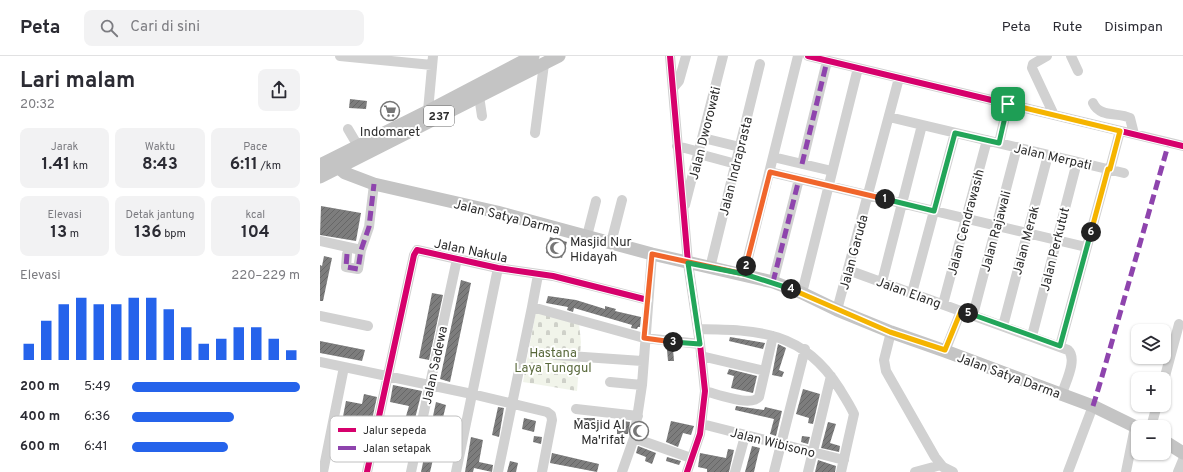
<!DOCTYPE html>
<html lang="id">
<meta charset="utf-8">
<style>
:root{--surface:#fff;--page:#f2f2f3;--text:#2b2b33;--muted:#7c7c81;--line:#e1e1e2;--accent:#2563eb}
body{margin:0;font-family:Overpass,sans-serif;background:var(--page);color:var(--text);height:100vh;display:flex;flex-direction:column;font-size:15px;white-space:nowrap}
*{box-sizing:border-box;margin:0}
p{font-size:13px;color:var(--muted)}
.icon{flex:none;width:22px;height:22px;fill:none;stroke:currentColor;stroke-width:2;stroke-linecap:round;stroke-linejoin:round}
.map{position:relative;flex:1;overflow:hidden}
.details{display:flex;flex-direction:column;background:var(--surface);width:320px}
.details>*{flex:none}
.tools{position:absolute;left:811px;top:268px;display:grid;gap:8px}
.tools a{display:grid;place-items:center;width:40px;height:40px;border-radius:8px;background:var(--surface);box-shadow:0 1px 3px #0004;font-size:20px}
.pin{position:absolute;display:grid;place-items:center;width:34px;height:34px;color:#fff;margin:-17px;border-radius:8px;box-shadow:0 2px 6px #0006}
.km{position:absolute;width:20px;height:20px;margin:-10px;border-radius:50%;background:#222;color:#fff;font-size:11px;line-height:20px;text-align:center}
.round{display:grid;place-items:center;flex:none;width:42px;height:42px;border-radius:8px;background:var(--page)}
.head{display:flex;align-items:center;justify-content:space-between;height:68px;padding:0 20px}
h1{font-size:22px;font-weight:700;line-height:30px}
.figures{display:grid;grid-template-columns:repeat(3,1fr);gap:6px;height:68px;padding:4px 20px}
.figures div{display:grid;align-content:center;border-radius:8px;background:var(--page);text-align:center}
.figures b{font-size:17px;font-weight:700}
.figures small{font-size:11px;font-weight:400}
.figures p{font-size:11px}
.chart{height:112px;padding:8px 20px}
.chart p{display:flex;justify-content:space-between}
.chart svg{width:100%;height:72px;margin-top:4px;stroke:var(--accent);stroke-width:6}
ul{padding:0 20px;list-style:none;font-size:13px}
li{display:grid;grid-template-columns:64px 48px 1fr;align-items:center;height:30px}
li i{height:10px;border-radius:5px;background:var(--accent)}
header{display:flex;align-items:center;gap:24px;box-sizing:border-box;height:56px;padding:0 20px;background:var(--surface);border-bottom:1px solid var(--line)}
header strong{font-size:19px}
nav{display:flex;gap:22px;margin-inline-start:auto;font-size:14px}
.search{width:280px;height:36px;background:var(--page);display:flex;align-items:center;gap:10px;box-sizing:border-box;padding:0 14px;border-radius:8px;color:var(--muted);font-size:15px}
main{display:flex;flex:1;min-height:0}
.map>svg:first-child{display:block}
</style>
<header>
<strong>Peta</strong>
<div class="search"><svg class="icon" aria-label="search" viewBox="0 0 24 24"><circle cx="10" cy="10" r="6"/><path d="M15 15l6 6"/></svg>Cari di sini</div>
<nav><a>Peta</a><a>Rute</a><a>Disimpan</a></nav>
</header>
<main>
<section class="details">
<div class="head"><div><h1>Lari malam</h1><p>20:32</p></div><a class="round"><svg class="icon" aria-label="share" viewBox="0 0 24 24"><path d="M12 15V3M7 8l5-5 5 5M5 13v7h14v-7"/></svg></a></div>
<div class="figures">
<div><p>Jarak</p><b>1.41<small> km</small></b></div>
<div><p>Waktu</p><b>8:43</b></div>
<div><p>Pace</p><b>6:11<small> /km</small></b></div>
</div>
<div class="figures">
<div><p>Elevasi</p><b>13<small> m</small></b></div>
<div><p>Detak jantung</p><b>136<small> bpm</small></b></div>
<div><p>kcal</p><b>104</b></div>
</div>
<div class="chart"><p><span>Elevasi</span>220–229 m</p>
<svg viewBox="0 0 160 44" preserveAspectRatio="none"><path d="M5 44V34M15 44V20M25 44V10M35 44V6M45 44V10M55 44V10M65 44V6M75 44V6M85 44V13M95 44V24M105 44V34M115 44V31M125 44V24M135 44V24M145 44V31M155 44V38"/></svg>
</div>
<ul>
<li><b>200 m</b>5:49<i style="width:100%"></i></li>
<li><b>400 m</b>6:36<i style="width:61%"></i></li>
<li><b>600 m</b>6:41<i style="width:57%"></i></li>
</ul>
</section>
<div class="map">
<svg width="863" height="416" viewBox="0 0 863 416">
<defs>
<pattern id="cemetery-stones" width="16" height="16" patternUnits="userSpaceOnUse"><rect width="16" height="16" fill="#f1f4ea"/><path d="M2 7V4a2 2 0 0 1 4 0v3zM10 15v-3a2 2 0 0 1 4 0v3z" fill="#cfd1c9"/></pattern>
<pattern id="building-hatch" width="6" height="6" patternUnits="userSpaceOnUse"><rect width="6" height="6" fill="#7d7d7d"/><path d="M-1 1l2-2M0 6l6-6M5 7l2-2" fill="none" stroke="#676767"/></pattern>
</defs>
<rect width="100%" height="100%" fill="#fff"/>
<path fill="url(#cemetery-stones)" d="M216,255L259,268L261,286L257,335L203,326Z"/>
<path fill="url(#building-hatch)" d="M30,43L47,45L46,53L29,52Z
M1,150L41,157L36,185L0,179Z
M230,181L247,186L242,202L226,197Z
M4,200L12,202L3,245H0V209L2,210Z
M141,224L151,227L130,326L120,323Z
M112,237L123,239L109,304L99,302Z
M228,240L256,244L285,253V250L296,253L295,255L321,261L320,271H318L317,273L311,272L312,269L254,252L253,256L247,254L248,251L226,247Z
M410,281L445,287L443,293L409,285Z
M0,285L45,294L42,305L0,297Z
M458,288L466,292L459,314L464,316L462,321L452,319Z
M353,293L354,305H348L347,294Z
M409,313L437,320L433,337L411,332L414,320L407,318Z
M73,329L102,335L89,386L80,384L82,376L65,372L67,364L84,367L89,350L70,346Z
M483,333L500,338L493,368L488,367L489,362L476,358Z
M44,338L57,341L47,387L19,381L26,345L42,348Z
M116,346L126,349L110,416H101Z
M416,350L444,354L445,351L462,355L456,380L450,378L454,363L415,354Z
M178,351L184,352L179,381L172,379Z
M204,362L216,365L214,376L202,373Z
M257,362H275V371H268V368L257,369Z
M303,365L310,366L308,378H297V370H303Z
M351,365L374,370L371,379L363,377L358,391L346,386Z
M508,366L516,368L510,387L520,390L519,396L501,392Z
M214,380L222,381L221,388L213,386Z
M482,380L490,381L488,388L481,386Z
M151,381L163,384L159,406L173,409L172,416L154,412L153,416H145Z
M318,390L336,397L332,408L325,405L326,401L316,397Z
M432,390L440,392L438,399L434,416H425Z
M408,393L414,394L409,416H387V413L378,411L380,397L406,402Z
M232,397L279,408L277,416L230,407Z
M347,401L361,405L359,409L346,405Z
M498,404L516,410L515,416H495Z
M190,405L198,407L196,416H187Z"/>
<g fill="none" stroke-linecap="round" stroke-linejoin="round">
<path stroke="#d1d1d1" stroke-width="10" d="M20,0L112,9
M350,0L368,207L380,288L385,335L380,378L367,416
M488,0L863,90
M727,0L713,8L712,12L734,59
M751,0L758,15
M353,32L359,25L366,0
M159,40L162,60
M773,47C780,62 798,56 810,62L814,78
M108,55L113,0
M569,61L804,117
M28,73L38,90
M215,77L224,8
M383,82L420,91
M679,87L688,48
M357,90L380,96
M379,98L416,108
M453,101L512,115
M482,108L507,5
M790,113L800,75
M450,116L766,191
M365,149L403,0
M267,180L276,145
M0,185L41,194
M291,187L302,144
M27,198L26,211L38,213L41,194L49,171L54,128
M332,198L322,329L314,382L371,402
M390,212L440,8
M528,214L748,294C758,303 745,327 742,338
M424,218L478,0
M453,226L479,123
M562,226L602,69
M482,237L538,12
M592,237L635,77
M623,248L667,84
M212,251L218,219
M517,254L579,22
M653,259L697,91
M0,260L48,270
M683,270L728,99
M378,273C439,274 483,275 519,332C524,340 530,349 534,358L521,416
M571,276L564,304L566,315L615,401L623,411L633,416
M712,280L757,106
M740,290L788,113
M625,295L641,255
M235,299L322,305
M381,300L445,315
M0,306L152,338L227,356L231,359L232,364L222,416
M844,324L859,268
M290,326L322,329
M385,335C397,338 431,351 439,341L453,280
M256,353L318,360
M382,368L524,404
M831,371L837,349
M3,416L24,311
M47,416L94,199L97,194L178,212L233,220L328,244
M91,416L137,203
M136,416L178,212
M178,416L212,251L324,282L380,288
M302,416L314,382
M415,416L425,380
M454,416L485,293
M488,416L511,320
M595,416L621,409
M748,416L773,350
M806,416L815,371
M858,416L863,404"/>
<path stroke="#c4c4c4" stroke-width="13" d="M14,102L19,112L25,117L54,128L177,156L332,198L453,226L482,237L517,254L571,276L625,295L773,350L818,372
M0,109L108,55L213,0
M0,121L239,0
M844,385L863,397"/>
<path stroke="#8e44ad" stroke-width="5" stroke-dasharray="10 5" stroke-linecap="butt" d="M482,108L507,5
M450,116L548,139
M27,198L26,211L38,213L41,194L49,171L54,128
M453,226L479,123
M773,350L781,324L849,86"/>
<g stroke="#fff" stroke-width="8">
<path id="cycleway" d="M350,0L368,207L380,288L385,335L380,378L367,416
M488,0L863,90
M47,416L94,199L97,194L178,212L233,220L328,244"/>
</g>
<use href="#cycleway" stroke="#d6006c" stroke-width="6"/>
</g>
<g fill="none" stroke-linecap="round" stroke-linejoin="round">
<g stroke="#fff" stroke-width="8">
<path id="split-1" d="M565,143L614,155L635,77L679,87L688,48"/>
</g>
<g stroke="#fff" stroke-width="8">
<path id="split-2" d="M426,210L450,116L565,143"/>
</g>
<g stroke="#fff" stroke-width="8">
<path id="split-3" d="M353,286L324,282L332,198L424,218L426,210"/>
</g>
<g stroke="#fff" stroke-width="8">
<path id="split-4" d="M353,286L380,288L368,207L424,218L471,233"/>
</g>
<g stroke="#fff" stroke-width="8">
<path id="split-5" d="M471,233L570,276L625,294L641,255L648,257"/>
</g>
<g stroke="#fff" stroke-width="8">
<path id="split-6" d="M648,257L740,290L771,176"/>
</g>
<g stroke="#fff" stroke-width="8">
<path id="split-7" d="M688,48L800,75L790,113H788L771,176"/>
</g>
<use href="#split-1" stroke="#22a559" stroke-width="5"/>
<use href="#split-2" stroke="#f0652b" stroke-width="5"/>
<use href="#split-3" stroke="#f0652b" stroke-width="5"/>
<use href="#split-4" stroke="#22a559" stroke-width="5"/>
<use href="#split-5" stroke="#f5b400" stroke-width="5"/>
<use href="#split-6" stroke="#22a559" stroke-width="5"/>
<use href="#split-7" stroke="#f5b400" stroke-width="5"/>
</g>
<defs>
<g id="supermarket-ring" transform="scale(1)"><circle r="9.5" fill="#fff" stroke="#767676" stroke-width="1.5"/><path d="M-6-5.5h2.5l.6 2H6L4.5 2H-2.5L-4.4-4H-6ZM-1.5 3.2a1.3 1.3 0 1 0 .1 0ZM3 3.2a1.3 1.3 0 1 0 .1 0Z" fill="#767676"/></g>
<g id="mosque-ring" transform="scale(1)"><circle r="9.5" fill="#fff" stroke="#767676" stroke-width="1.5"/><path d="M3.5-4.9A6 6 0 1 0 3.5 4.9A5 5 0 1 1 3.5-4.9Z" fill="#767676"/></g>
</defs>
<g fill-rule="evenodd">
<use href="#supermarket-ring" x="70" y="55"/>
<use href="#mosque-ring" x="236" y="192"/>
<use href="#mosque-ring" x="319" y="375"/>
</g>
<g text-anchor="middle" stroke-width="4" stroke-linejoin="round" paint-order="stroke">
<rect fill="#fff" stroke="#6b6b6b" stroke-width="1" x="104" y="50" width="30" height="20" rx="3"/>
<g font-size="12" font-weight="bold" fill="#2c2c2c">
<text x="119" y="64">237</text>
</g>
<g font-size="13" fill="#2c2c2c" stroke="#fff">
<text x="70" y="80">Indomaret</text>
<text x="250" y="190" text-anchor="start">Masjid Nur<tspan x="250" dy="15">Hidayah</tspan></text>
<text x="305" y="373" text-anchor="end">Masjid Al<tspan x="305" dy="15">Ma'rifat</tspan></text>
</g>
<g font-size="13" fill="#2c2c2c" stroke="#fff">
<text transform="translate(384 77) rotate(-76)" y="5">Jalan Dworowati</text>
<text transform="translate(733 100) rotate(13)" y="5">Jalan Merpati</text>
<text transform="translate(415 110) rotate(-76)" y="5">Jalan Indraprasta</text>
<text transform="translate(187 160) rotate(14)" y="5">Jalan Satya Darma</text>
<text transform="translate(645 166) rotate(-75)" y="5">Jalan Cendrawasih</text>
<text transform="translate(675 175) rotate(-75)" y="5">Jalan Rajawali</text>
<text transform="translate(705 184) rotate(-75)" y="5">Jalan Merak</text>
<text transform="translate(734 193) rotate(-76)" y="5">Jalan Perkutut</text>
<text transform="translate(151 194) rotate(12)" y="5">Jalan Nakula</text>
<text transform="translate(533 196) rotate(-75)" y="5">Jalan Garuda</text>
<text transform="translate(589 236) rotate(20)" y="5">Jalan Elang</text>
<text transform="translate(114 309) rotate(-78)" y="5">Jalan Sadewa</text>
<text transform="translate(689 319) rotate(20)" y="5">Jalan Satya Darma</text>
<text transform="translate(453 386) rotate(14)" y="5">Jalan Wibisono</text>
</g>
<g font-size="13" fill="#58683a" stroke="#fff">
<text x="233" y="301">Hastana<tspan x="233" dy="15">Laya Tunggul</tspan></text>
</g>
</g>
<rect x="10" y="360" width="132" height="46" rx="6" fill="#fff" stroke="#c0c0c0" stroke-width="1"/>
<rect x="18" y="372" width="18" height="4" fill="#d6006c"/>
<rect x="18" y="390" width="18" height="4" fill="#8e44ad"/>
<g font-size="11" fill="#2c2c2c">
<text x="43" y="378">Jalur sepeda</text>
<text x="43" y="396">Jalan setapak</text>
</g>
</svg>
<div class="tools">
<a><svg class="icon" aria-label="layers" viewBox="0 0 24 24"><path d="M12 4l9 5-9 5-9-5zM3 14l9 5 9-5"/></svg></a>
<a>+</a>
<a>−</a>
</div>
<div class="pin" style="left:688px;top:48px;background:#1e9e55"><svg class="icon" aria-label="arrive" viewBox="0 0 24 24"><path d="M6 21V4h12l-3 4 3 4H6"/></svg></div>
<b class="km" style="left:565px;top:143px">1</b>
<b class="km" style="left:426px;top:210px">2</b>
<b class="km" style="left:353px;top:286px">3</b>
<b class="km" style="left:471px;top:233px">4</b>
<b class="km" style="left:648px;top:257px">5</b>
<b class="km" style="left:771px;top:176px">6</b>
</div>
</main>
